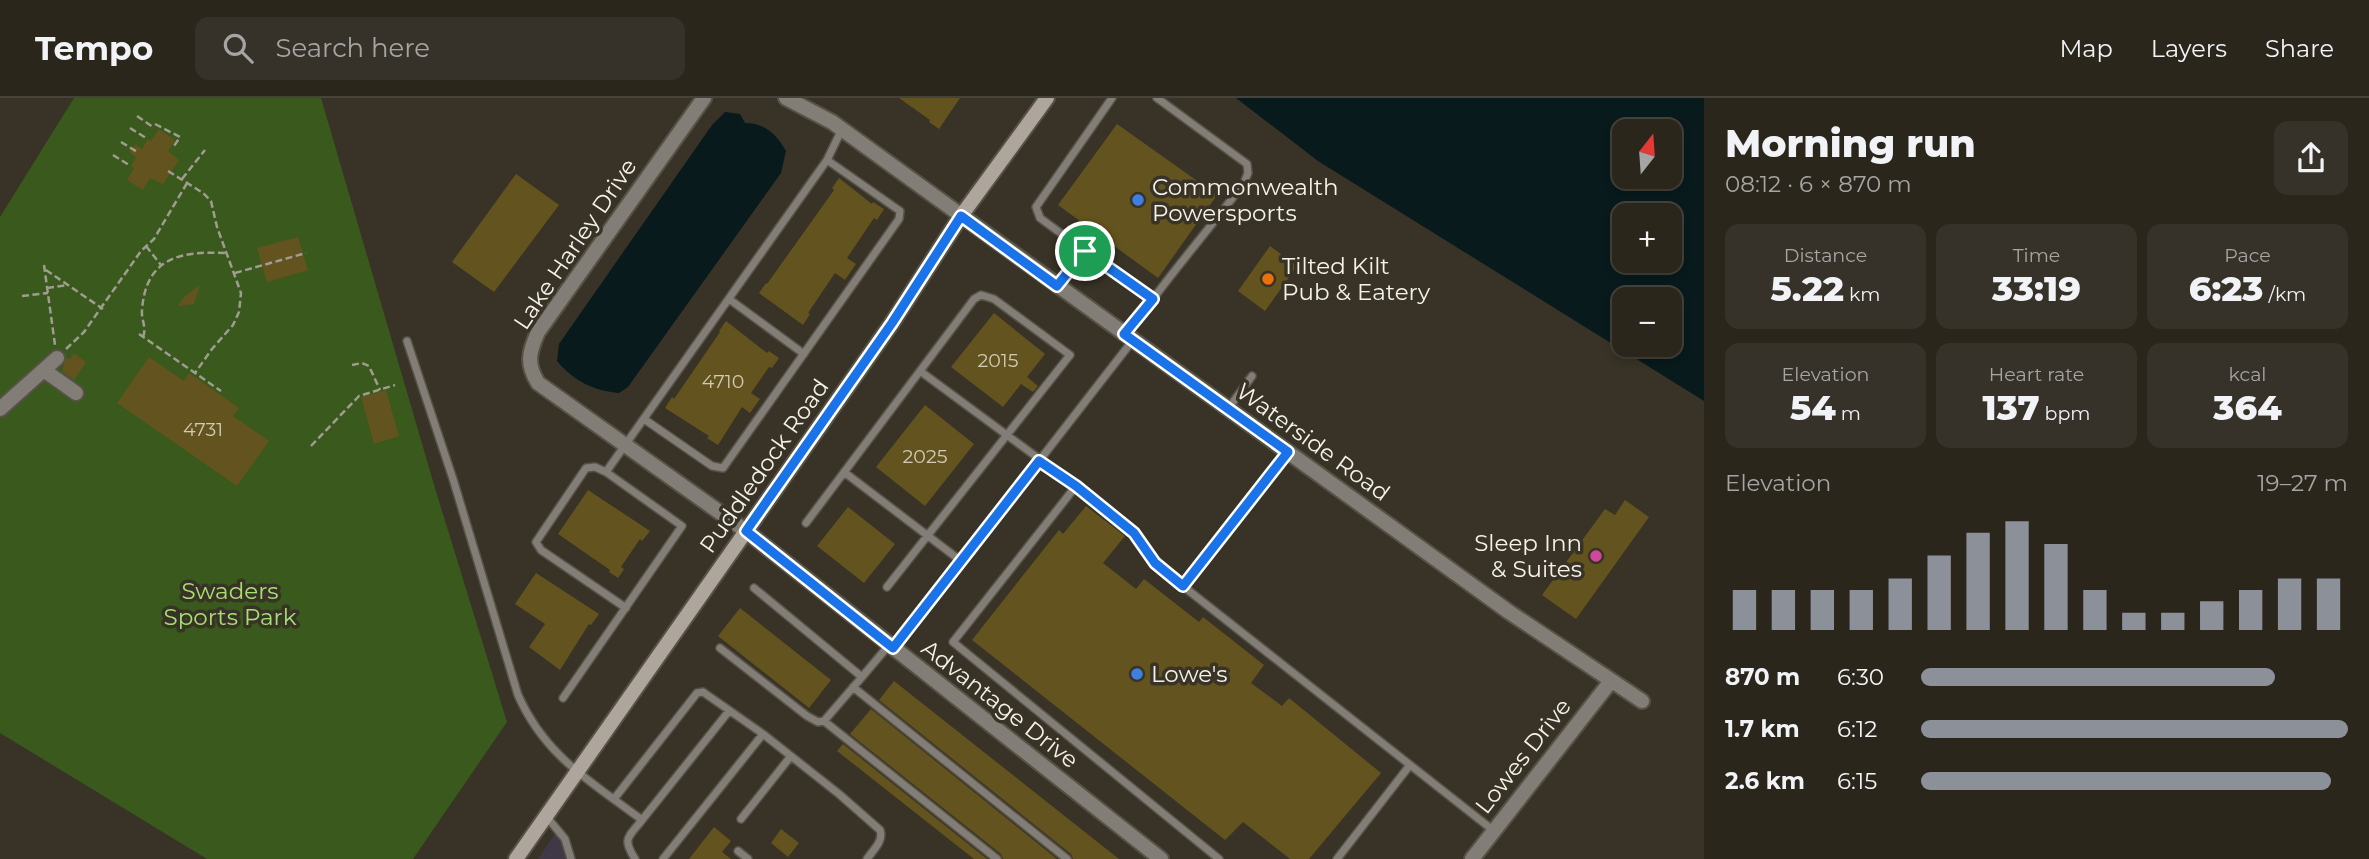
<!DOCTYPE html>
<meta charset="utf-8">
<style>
:root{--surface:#2a261c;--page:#363229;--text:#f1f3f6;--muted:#a5a5a3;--line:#46433b;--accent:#8c9099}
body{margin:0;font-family:Montserrat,sans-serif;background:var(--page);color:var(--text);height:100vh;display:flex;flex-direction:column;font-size:26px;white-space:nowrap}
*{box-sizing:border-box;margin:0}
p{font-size:23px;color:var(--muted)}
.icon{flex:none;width:38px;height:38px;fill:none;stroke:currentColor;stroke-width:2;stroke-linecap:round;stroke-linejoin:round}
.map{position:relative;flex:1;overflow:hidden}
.panel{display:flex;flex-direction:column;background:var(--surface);width:665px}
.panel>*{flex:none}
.needle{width:46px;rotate:17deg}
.tools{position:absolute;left:1612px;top:21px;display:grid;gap:14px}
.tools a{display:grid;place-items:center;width:70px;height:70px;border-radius:14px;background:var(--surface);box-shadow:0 4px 10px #0003,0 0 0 2px var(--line);font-size:35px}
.pin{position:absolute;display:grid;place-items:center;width:60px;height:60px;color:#fff;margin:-30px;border:4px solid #fff;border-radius:50%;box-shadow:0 2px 7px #0007}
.round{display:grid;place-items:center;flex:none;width:74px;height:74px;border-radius:14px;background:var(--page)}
.headline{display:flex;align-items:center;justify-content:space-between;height:119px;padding:0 21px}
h1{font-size:38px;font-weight:800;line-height:52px}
.metrics{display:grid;grid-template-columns:repeat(3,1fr);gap:10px;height:119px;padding:7px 21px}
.metrics div{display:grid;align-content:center;border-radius:14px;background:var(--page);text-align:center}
.metrics b{font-size:35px;font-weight:800}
.metrics small{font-size:19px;font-weight:400}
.metrics p{font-size:19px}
.chart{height:196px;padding:14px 21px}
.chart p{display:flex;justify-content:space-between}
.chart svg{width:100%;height:126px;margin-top:7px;stroke:var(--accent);stroke-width:6}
ul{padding:0 21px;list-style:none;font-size:23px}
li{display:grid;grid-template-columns:112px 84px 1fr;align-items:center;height:52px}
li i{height:18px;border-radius:9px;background:var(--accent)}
header{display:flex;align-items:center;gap:42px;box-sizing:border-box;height:98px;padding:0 35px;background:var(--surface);border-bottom:2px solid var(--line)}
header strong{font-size:33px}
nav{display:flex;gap:38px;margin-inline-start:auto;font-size:24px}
.search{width:490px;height:63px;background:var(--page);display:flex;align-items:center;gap:18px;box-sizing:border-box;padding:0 24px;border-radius:14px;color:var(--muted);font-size:26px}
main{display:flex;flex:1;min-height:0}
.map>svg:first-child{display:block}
</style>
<header>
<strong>Tempo</strong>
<div class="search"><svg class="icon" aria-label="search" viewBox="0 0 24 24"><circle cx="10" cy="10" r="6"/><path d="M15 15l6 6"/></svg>Search here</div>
<nav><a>Map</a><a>Layers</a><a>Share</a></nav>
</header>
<main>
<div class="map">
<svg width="1704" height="761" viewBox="0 0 1704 761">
<rect width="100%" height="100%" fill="#383326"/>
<path fill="#403747" d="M556,734L573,761H538Z"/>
<path fill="#3a591c" d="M74,0H321L435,390L507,624L413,761H207L0,635V119Z"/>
<path fill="#081a1c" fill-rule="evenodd" d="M1236,0H1704V303L1318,63ZM1624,33H1670V79H1624ZM1624,117H1670V163H1624ZM1624,201H1670V247H1624Z
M725,14L740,16L745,25C765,25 776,36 786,53L781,75L628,289L619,295C594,293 574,283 557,263L559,246L712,27Z"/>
<path fill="#63531e" d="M899,0H960L939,31L929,24L930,22Z
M1117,26L1217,97L1158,180L1058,107Z
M159,31L175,42L168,53L179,62L163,86L150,80L143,92L127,82L134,70L131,68L136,59L129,54L135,46L142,51L148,41L151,43Z
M516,76L559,107L494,194L452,164Z
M839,80L872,106L873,104L884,111L877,122L874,120L847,160L856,166L845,182L835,175L808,215L810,216L803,227L759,195L766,185L767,186L834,92L832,90Z
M298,139L308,172L267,184L257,150Z
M1270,148L1297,168L1265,213L1238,193Z
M200,187L194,206L177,208L186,197Z
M994,215L1045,256L1027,279L1038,288L1033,294L1021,286L1003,309L951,269Z
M726,223L767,255L769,253L779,260L772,270L769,269L751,295L760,301L750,315L742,309L718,347L707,340L709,338L665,310L672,299L674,301L720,234L719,233Z
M74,255L86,264L74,282L62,273L66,260L70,261Z
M149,259L184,283L189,275L239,310L233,318L269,343L237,388L117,305Z
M386,292L399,338L374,346L361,299Z
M925,307L974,346L925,408L876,369Z
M588,392L650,433L642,443L640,441L621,469L624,471L618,480L609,474L610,472L558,436Z
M1625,402L1649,419L1576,521L1542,497L1605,411L1615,417Z
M1086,408L1125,438L1103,465L1136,491L1144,481L1199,524L1203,519L1264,567L1251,585L1282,608L1289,600L1381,675L1309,761H1290L1243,724L1225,742L972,542L1059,432L1063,436Z
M848,409L895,446L864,485L817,448Z
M536,475L599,516L591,527L589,526L560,572L529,549L545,526L515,506Z
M740,510L831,582L809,610L718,538Z
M894,583L1119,761H1073L1071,756L879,602Z
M871,611L1057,761H1003L1001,756L850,636Z
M843,646L987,761H974L837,653Z
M714,729L731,743L722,754L731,761H689Z
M781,731L799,745L788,759L771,745Z"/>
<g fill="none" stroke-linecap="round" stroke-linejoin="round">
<g stroke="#565245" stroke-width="10">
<path id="lane" d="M1085,153L1040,120L1036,109L1112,0
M1058,187L1085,153L1153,201L1124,236
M729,201L804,256
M1153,201C1182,162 1214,125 1244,85L1248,75L1247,66L1157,0
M407,243L453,381L518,597C545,658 590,683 642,722L729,613
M1228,311L1252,278
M644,321L712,368L723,370L899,121L900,113L827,62
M844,374L961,463
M1076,388L953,544L1219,761
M806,425L920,273L1076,388L1134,434L1155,465L1179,485L1494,733
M887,489L1070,257L994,201L981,197L974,201L920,273
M1183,489L1287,355
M754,490L862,579L889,547
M626,510L541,452L536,444L586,370L595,369L606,374L827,62L842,31
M720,550L807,618L818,624L824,623L862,579
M894,550L1133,242
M853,589L1067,761
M563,600L682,428L606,374
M824,623L997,761
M614,701L697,595L703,594L763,636L839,696L880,732C884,743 873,752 867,761
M546,718L565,741L571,761
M741,721L791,658
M738,753L748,761
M635,761C622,740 628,740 642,722
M663,761L763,636
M1337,761L1410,667"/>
</g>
<g stroke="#565245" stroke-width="18">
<path id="street" d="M704,0L538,234C529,254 526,266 538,285L746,433L1161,761
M786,0L832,24L1509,514L1642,603
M45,273L76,295
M0,311L57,260
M1472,761L1611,583"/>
</g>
<g stroke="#565245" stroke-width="18">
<path id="secondary" d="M516,761L892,225L961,118L1047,0"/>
</g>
<path stroke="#a09c91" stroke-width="2.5" stroke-dasharray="7 3.5" stroke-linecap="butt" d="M137,18L153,29
M155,26L180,39L174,48L172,47
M130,30L146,40
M121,44L139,55
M113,57L129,67
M168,73L203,95L211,103L217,129L241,195L239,214L233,227L212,251L195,275
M182,81L205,52
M146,148L161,167
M44,167L55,247
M46,172L103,211
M235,175L306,155
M47,190L68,187
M22,198L48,195
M139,236L221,293
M143,239C147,229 141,222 142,212C146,158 182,153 227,155
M66,251L84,234L141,153L154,141L187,85
M352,267L362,265L369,268L380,292
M311,348L359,298L395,287"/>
<use href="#lane" stroke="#827d77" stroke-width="7"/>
<use href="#street" stroke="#827d77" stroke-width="14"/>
<use href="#secondary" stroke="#aea69d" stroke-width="14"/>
</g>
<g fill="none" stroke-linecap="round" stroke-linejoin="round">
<g stroke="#fff" stroke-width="14">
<path id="route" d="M961,118L1057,188L1085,153L1153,201L1124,236L1288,354L1183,488L1155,465L1134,435L1076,388L1039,363L893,550L746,433L892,225Z"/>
</g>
<use href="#route" stroke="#1a73e8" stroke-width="9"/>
</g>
<g fill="#3f7fe0" stroke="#383326" stroke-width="2.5">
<circle cx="1138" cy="102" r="7"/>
<circle cx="1137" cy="576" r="7"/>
</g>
<circle fill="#e8710a" stroke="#383326" stroke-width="2.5" cx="1268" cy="181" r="7"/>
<circle fill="#d1479c" stroke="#383326" stroke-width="2.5" cx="1596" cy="458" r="7"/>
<g text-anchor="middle" stroke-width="7" stroke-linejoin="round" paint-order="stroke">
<g font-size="19" fill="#d0cab6">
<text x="998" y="269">2015</text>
<text x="723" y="290">4710</text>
<text x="203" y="338">4731</text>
<text x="925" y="365">2025</text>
</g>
<g font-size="23" fill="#f5f2e9" stroke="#383326" text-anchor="start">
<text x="1152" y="97">Commonwealth<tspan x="1152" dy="26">Powersports</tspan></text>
<text x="1282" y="176">Tilted Kilt<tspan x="1282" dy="26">Pub &amp; Eatery</tspan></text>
<text x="1582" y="453" text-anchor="end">Sleep Inn<tspan x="1582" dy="26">&amp; Suites</tspan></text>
<text x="1151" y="584">Lowe's</text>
</g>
<g font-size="23" fill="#f5f2e9" stroke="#383326">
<text transform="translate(575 146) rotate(-56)" y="8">Lake Harley Drive</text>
<text transform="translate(1313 344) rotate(36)" y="8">Waterside Road</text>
<text transform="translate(764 368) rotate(-55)" y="8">Puddledock Road</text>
<text transform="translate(1000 606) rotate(38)" y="8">Advantage Drive</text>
<text transform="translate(1523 658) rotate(-52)" y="8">Lowes Drive</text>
</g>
<g font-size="23" fill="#a5e072" stroke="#383326">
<text x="230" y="501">Swaders<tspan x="230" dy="26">Sports Park</tspan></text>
</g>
</g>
</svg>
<div class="tools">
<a><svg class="needle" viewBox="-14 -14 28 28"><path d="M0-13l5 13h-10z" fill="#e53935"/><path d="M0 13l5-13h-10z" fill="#a5a5a3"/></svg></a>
<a>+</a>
<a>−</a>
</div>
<div class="pin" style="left:1085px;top:153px;background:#1e9e55"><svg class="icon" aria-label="arrive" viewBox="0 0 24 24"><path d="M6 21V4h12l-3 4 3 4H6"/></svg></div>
</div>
<section class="panel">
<div class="headline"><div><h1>Morning run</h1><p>08:12 · 6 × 870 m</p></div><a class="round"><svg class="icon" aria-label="share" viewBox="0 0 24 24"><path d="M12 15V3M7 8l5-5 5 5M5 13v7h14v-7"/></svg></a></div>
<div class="metrics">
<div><p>Distance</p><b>5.22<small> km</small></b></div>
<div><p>Time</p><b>33:19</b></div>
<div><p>Pace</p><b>6:23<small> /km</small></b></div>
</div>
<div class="metrics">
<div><p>Elevation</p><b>54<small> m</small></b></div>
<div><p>Heart rate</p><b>137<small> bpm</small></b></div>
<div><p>kcal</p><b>364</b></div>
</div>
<div class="chart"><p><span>Elevation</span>19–27 m</p>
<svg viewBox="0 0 160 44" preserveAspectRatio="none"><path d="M5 44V30M15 44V30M25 44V30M35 44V30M45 44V26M55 44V18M65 44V10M75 44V6M85 44V14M95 44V30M105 44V38M115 44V38M125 44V34M135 44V30M145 44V26M155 44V26"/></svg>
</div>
<ul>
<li><b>870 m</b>6:30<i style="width:83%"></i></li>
<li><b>1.7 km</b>6:12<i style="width:100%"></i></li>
<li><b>2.6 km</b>6:15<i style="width:96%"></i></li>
</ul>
</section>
</main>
